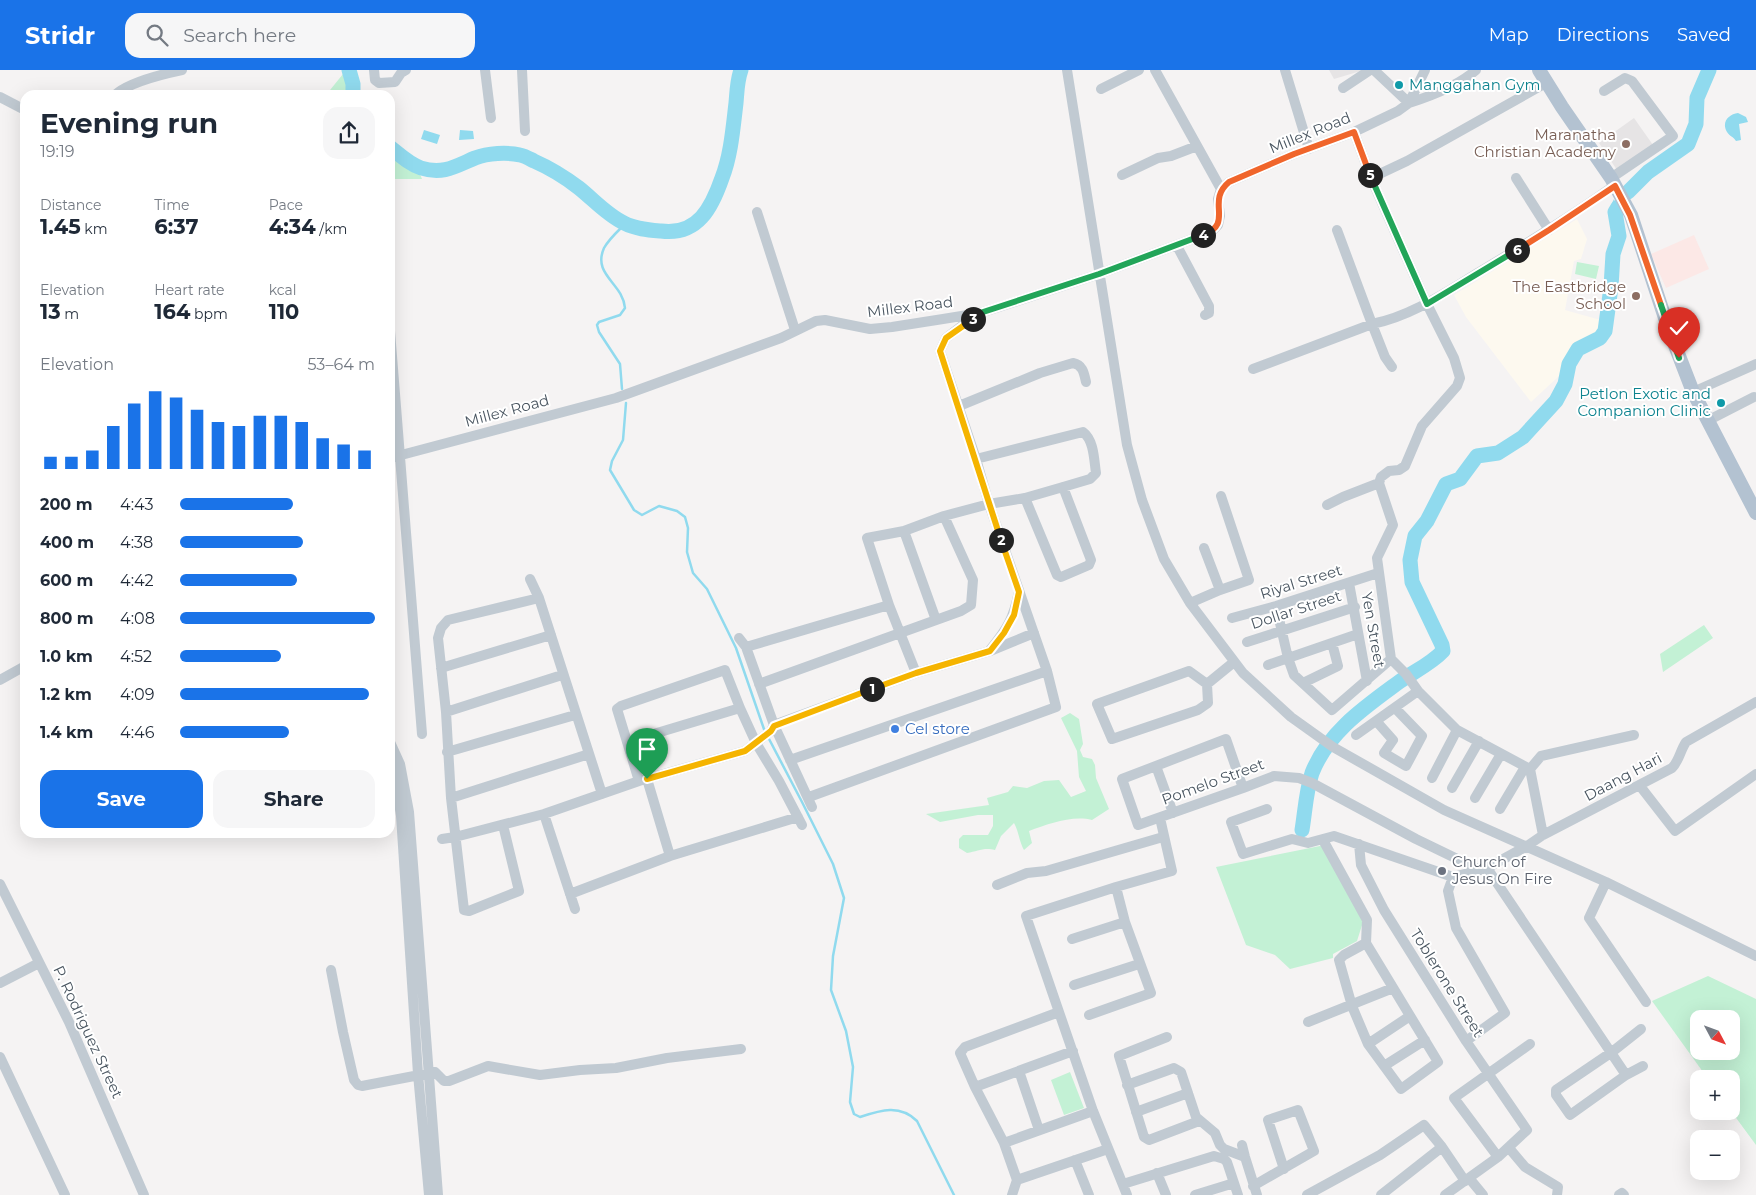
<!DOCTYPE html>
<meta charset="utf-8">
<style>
:root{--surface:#fff;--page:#f6f6f7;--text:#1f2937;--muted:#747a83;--accent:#1a73e8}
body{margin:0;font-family:Montserrat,sans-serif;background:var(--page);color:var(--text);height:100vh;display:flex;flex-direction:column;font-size:19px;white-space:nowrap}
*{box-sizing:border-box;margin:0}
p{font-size:16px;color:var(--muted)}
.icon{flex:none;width:28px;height:28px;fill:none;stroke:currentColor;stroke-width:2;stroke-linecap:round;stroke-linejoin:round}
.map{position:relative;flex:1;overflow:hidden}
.panel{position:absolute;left:20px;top:20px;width:375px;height:748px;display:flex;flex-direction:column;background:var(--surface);border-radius:15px;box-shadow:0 5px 20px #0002}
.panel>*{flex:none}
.needle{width:32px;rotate:131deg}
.fabs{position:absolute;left:1690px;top:940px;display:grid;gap:10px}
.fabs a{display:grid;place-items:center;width:50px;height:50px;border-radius:10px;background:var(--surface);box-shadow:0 5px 20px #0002;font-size:25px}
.pin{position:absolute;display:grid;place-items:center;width:42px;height:42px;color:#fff;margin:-51px -21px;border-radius:50% 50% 50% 0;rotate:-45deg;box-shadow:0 0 5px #0007}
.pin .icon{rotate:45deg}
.km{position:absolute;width:25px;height:25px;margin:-12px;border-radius:50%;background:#222;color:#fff;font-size:14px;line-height:25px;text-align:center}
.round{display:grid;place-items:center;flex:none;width:52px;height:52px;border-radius:15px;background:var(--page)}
.head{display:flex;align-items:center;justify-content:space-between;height:85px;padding:0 20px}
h1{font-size:28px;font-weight:700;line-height:38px}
.figures{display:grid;grid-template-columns:repeat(3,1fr);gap:8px;height:85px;padding:5px 20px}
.figures div{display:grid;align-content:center}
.figures b{font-size:21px;font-weight:700}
.figures small{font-size:14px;font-weight:400}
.figures p{font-size:14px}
.chart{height:140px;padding:10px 20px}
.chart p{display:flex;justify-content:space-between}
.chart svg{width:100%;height:90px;margin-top:5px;stroke:var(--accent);stroke-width:6}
.cta{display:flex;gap:10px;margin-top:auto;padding:10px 20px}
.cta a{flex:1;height:58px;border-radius:15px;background:var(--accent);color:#fff;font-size:20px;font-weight:700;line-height:58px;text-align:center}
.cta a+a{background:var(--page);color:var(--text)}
ul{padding:0 20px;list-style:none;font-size:16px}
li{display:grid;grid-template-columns:80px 60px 1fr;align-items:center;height:38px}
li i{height:12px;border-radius:6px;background:var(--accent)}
header{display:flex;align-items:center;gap:30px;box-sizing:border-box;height:70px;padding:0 25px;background:var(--accent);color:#fff}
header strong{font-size:24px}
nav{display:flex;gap:28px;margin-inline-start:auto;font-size:18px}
.search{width:350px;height:45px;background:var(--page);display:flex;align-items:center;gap:12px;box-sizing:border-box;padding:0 18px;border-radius:15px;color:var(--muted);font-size:19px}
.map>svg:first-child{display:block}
</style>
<header>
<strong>Stridr</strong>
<div class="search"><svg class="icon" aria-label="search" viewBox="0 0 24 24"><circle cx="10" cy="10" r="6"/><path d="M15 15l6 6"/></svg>Search here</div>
<nav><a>Map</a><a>Directions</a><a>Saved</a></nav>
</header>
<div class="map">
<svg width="1756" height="1125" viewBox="0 0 1756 1125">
<rect width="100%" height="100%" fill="#f5f3f3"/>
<path fill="#fdf9ef" d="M1577,149L1587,169L1581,189L1574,191L1565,240L1604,251L1599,267L1575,277L1559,306L1531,332L1466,247L1454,225Z"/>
<path fill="#e6e4e5" d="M1329,0H1364L1334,9Z
M1634,48L1653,75L1617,100L1599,73Z"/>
<path fill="#fce8e6" d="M1694,165L1709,199L1666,218L1651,184Z"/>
<path fill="#c3f1d5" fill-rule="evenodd" d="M343,4L347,9L348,25H326Z
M390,82L407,97L419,102L422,109H390Z
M1577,192L1599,196L1596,209L1575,204Z
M1704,555L1713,568L1663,602L1660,584Z
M1070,643L1079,649L1083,674L1080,680L1083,687L1092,689L1095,695L1096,708L1109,739L1092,750C1072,745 1048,754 1029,761L1032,773L1024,780C1019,771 1019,762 1014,753L1001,766L995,780C984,777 978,781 967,783L959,778V769L963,765H988L993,756V745H978L940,752L926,744L989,735L987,728L1008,722L1013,716L1027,718L1044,711L1059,710L1071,727L1086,721L1079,707L1077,681L1061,648Z
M1325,775L1363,852L1357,871L1333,884V888L1290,899L1275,885L1246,875L1216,797Z
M1708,906L1756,929V1075L1731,1041V1009H1708L1652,931ZM1699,949H1731V981H1699Z
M1070,1002L1084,1038L1064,1045L1051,1010Z"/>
<path fill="#90daee" d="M1738,43L1746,47L1748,52L1739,54L1741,70L1736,71C1733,66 1730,67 1727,62C1721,52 1729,44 1738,43Z
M424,60L440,65L437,74L421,69Z
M460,60L473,61L474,69L459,70Z
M1614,129L1618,149L1622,157L1616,158C1613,147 1608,140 1614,129Z"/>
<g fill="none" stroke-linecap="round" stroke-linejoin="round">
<path stroke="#90daee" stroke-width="2.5" d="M622,319L620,294L599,262L597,255L599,252L620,245L625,238C623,213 592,205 604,178C609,169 618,161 625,154
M626,333L623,370L612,391L610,400L634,440L642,445L659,436L677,441L685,447L688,458L687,482L693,503L707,519L736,578L765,662
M768,667L802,732L833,794L844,828L833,886L831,920L846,961L853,997L850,1032L854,1044L860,1047C881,1040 900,1034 917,1051L954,1125"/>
<path stroke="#90daee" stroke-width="15" d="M349,0L353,14V25
M390,77C400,85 409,94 421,98C443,105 456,96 475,88C488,83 507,82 520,85C525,86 530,89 534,91C550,98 566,108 579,118C594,130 607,145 624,153C635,159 649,160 661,161C698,166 712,137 722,108C731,85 733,58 736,33C737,22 737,11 741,0
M1628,122L1648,102L1688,74L1696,54L1697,28L1709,0
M1302,760C1305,742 1306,721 1312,703C1328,662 1365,637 1399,612C1413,602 1431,594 1443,581L1442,575L1412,512L1410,490L1415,466L1427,451L1446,414L1460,409L1477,386L1498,383L1523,367L1556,331L1565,314L1569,294L1578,279L1600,268L1605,261L1611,217L1613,184L1619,166L1615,142L1618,137"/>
<path stroke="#c1cad2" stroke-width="10" d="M374,0L375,10L379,13L395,12L401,3L406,0
M485,0L491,48
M522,0L525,61
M1067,0L1127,375L1142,430L1164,489L1190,533L1243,603L1291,647L1333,677L1444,740L1606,812L1756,886
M1155,0L1221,119
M1285,0L1309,79
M1374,0L1409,33C1431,26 1458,16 1476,0
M1343,18L1370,0
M1101,19L1139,0
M1604,21L1625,8L1632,11L1673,66L1611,108
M115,25C129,12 163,4 182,0
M0,27L25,40
M1354,62L1371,108L1427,234L1454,288L1460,308L1457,316L1422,356L1405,396L1399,400L1389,401L1381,407L1379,413L1393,455L1377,488L1391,589
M1122,105L1158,88L1171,86L1197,76
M1371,108L1407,91L1546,13
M1516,108L1549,160
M757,142L795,260
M1177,176L1209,236V243L1205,245
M390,261L422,664
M1392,297L1385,287L1372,254C1412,246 1446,222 1481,201C1526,174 1572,146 1615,115
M1253,299L1372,254L1337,160
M1693,322L1756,294
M959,336L1040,303L1073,293C1083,295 1084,303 1086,312
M1707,351L1754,327
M390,388L616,328L781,268L816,251L825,250L870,259L892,257L943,249L980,243L999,237L1099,204L1211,162L1218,155L1220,146L1218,129L1221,119L1229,112L1294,84L1354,62L1398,41L1409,33L1425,0
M1025,428L1057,505L1061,507L1089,495L1091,490L1063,417
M1327,435L1343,427L1379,413
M904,461L936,550
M1204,478L1220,520
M530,509L539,528L602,724
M1349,513L1367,611
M1190,533L1220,520L1249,510L1221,426
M1276,536L1288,588L1294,605L1332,640L1391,589
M1232,548L1276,536L1378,503
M739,568L746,577L774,655L812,737
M1247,572L1355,537
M746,577L889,535
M990,580C1008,558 1013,549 1019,522
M1391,589L1406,604L1418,621L1457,660L1530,699
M1268,595L1358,564
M441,598L551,565
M916,603L889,535L867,468L904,461L944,446L989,434L1025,428L1063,417L1090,409L1096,403C1094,390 1094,370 1083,362L976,389
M0,610L25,596
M1303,613L1338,596L1332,573
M759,614L961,541L971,535L973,510L944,446
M1207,614L1189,601L1097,634L1112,669L1198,640L1208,633L1207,614L1234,592
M446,642L562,605
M1377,652L1393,670L1384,683L1406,696L1422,666L1395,638
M1356,665L1418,621
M390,672L400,694L409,742L438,1125
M627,672L740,638
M447,682L575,645
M790,690L1047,601
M390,695L396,713L401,746L418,1004L429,1125
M1156,696L1173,743
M1530,699L1541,686L1634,665
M1530,699L1543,765
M1432,708L1457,660
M647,709L670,786
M639,711L617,639L621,636L725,600L740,638L756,673L779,711L802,755
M1640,716L1675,761L1756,704
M1243,718L1226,669L1122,709L1138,755L1243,718L1274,706L1299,708L1312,713L1416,769L1480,800
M1452,718L1479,671
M809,727L1056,637L1047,601L989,434L976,389L940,281L946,268L979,243
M451,728L589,684
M1475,728L1501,684
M1267,739L1231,752L1243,784L1292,769L1308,773L1334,766L1453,807
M1500,739L1525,697
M544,744L575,839
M503,755L519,821L469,841L464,840L451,728L446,642L438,568L441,558L448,550L539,528
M442,769L455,767L544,744L639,711L745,681L771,661L774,655L916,603L990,581L1034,563
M1323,770L1367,850L1366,873L1344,885L1339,890L1352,936L1368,974L1401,1019L1438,992L1366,873
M1359,774L1361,795L1384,840L1466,971L1527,1060L1498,1087L1445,1125
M1487,798L1626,1005
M1453,807L1487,798L1527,776L1543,765L1672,698C1679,691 1680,681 1686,672L1756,632
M1453,807L1448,821L1456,858L1505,943L1466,971
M1606,812L1589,848L1646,932
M0,814L69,952L144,1125
M997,815L1027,803L1046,801L1163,767
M570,824L670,786L798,747
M1072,869L1125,852
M331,900L343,962L354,1010L358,1015L362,1016L435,1002L444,1011H449L488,996L540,1005L580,1000L616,998L667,988L741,979
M0,913L39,893
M1074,915L1139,894
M1089,945L1151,923L1125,852L1116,817
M1308,952L1393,918
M1641,959L1612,982L1556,1020V1025L1570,1045L1626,1005L1643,996
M1167,967L1119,986L1144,1067L1149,1070L1199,1051
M1368,974L1410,946
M0,987L65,1125
M1384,996L1425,970
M1019,1001L1039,1060
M1127,1015L1174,998L1181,1002L1196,1047L1215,1063L1220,1075L1224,1079L1245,1087
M975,1017L1073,981
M1136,1042L1188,1023
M1004,1073L1093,1041
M1242,1075L1245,1087L1257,1125
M1509,1078L1525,1097L1558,1117L1557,1125
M1498,1087L1454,1028L1530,974
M1075,1090L1089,1125
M1157,1103L1166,1125
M1469,1108L1483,1125
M1017,1110L1004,1073L975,1017L960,983L965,977L1059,942
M1123,1114L1214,1086L1224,1089L1227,1092L1238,1125
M1253,1116L1314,1081L1298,1040L1268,1050L1284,1099
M1012,1125L1017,1110L1108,1079
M1127,1125L1093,1041L1026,846L1116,817L1172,801L1160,748
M1195,1125L1234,1113
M1307,1125L1380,1085L1424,1055L1442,1077L1465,1111
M1381,1125L1442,1077
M1619,1125L1622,1123L1624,1125"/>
<path stroke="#b3c2d1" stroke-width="14" d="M1539,0L1562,37L1611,108L1631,145L1669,260L1693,322L1756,443"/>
</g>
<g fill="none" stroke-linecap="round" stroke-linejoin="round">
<g stroke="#fff" stroke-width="10">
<path id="split-1" d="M647,709L745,681L771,661L774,656L872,619"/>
</g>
<g stroke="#fff" stroke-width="10">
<path id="split-2" d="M872,619L916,603L990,581L1004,563L1014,545L1019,522L1001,470"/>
</g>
<g stroke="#fff" stroke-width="10">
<path id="split-3" d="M973,249L946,268L940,281L1001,470"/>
</g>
<g stroke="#fff" stroke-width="10">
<path id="split-4" d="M973,249L980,243L1099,204L1203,165"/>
</g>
<g stroke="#fff" stroke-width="10">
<path id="split-5" d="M1203,165C1235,153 1205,132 1229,112L1294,84L1354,62L1370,105"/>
</g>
<g stroke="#fff" stroke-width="10">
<path id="split-6" d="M1370,105L1427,234L1517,180"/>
</g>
<g stroke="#fff" stroke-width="10">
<path id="split-7" d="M1517,180L1549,160L1615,116L1630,145L1661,235"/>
</g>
<g stroke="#fff" stroke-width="10">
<path id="split-8" d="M1661,235L1679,288"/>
</g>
<use href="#split-1" stroke="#f5b400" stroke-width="6"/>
<use href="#split-2" stroke="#f5b400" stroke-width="6"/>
<use href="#split-3" stroke="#f5b400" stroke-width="6"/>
<use href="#split-4" stroke="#22a559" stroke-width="6"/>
<use href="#split-5" stroke="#f0652b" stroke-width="6"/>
<use href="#split-6" stroke="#22a559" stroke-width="6"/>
<use href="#split-7" stroke="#f0652b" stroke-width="6"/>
<use href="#split-8" stroke="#22a559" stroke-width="6"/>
</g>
<g fill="#0f9aa8" stroke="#fff" stroke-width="2">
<circle cx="1399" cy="15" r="5"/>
<circle cx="1721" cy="333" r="5"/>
</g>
<g fill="#8d6e63" stroke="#fff" stroke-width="2">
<circle cx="1626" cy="74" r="5"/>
<circle cx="1636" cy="226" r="5"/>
</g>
<circle fill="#3f7fe0" stroke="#fff" stroke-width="2" cx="895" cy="659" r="5"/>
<circle fill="#6b7280" stroke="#fff" stroke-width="2" cx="1442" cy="801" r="5"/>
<g text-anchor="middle" stroke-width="4" stroke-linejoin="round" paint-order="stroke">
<g font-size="15" fill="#0d838f" stroke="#fff" text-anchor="start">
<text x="1409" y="20">Manggahan Gym</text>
<text x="1711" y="329" text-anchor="end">Petlon Exotic and<tspan x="1711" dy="17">Companion Clinic</tspan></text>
</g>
<g font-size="15" fill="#4a5661" stroke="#fff">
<text transform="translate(1310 63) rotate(-22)" y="5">Millex Road</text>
<text transform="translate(910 237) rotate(-7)" y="5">Millex Road</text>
<text transform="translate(507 341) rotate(-15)" y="5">Millex Road</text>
<text transform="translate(1301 512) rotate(-17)" y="5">Riyal Street</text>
<text transform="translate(1296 540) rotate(-18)" y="5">Dollar Street</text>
<text transform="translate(1373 560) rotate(80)" y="5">Yen Street</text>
<text transform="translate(1623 707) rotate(-28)" y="5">Daang Hari</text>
<text transform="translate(1213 712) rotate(-20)" y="5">Pomelo Street</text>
<text transform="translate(1447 913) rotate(58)" y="5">Toblerone Street</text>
<text transform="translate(88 962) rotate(65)" y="5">P. Rodriguez Street</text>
</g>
<g font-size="15" fill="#785e54" stroke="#fff" text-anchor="end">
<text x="1616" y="70">Maranatha<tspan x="1616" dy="17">Christian Academy</tspan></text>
<text x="1626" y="222">The Eastbridge<tspan x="1626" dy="17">School</tspan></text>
</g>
<g font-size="15" fill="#366cbe" stroke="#fff" text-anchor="start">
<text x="905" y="664">Cel store</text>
</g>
<g font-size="15" fill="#5b616d" stroke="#fff" text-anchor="start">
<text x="1452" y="797">Church of<tspan x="1452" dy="17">Jesus On Fire</tspan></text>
</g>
</g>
</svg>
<div class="fabs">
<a><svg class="needle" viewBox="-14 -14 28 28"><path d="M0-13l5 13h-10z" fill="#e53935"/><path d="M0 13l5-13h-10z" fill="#747a83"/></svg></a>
<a>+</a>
<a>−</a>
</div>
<div class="pin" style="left:647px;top:709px;background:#1e9e55"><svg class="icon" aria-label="arrive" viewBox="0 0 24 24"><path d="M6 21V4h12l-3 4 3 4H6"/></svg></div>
<div class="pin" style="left:1679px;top:288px;background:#d93025"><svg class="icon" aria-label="check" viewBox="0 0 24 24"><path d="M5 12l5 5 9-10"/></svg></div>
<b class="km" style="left:872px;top:619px">1</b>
<b class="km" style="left:1001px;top:470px">2</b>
<b class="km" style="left:973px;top:249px">3</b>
<b class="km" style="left:1203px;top:165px">4</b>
<b class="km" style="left:1370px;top:105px">5</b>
<b class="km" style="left:1517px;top:180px">6</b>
<section class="panel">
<div class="head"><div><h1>Evening run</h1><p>19:19</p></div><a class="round"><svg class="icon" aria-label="share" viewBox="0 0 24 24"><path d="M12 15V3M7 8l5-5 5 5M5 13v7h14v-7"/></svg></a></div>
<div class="figures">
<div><p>Distance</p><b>1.45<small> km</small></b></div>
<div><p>Time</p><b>6:37</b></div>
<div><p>Pace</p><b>4:34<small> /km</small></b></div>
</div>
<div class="figures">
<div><p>Elevation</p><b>13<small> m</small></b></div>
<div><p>Heart rate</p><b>164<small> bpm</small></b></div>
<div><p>kcal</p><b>110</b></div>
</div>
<div class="chart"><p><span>Elevation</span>53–64 m</p>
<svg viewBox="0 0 160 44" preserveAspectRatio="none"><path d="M5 44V38M15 44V38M25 44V35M35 44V23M45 44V12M55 44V6M65 44V9M75 44V15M85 44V21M95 44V23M105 44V18M115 44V18M125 44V21M135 44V29M145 44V32M155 44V35"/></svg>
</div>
<ul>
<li><b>200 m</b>4:43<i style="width:58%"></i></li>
<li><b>400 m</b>4:38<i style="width:63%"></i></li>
<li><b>600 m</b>4:42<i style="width:60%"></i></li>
<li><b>800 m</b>4:08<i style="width:100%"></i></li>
<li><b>1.0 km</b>4:52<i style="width:52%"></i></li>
<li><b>1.2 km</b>4:09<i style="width:97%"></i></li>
<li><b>1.4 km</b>4:46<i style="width:56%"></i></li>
</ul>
<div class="cta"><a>Save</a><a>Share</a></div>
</section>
</div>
